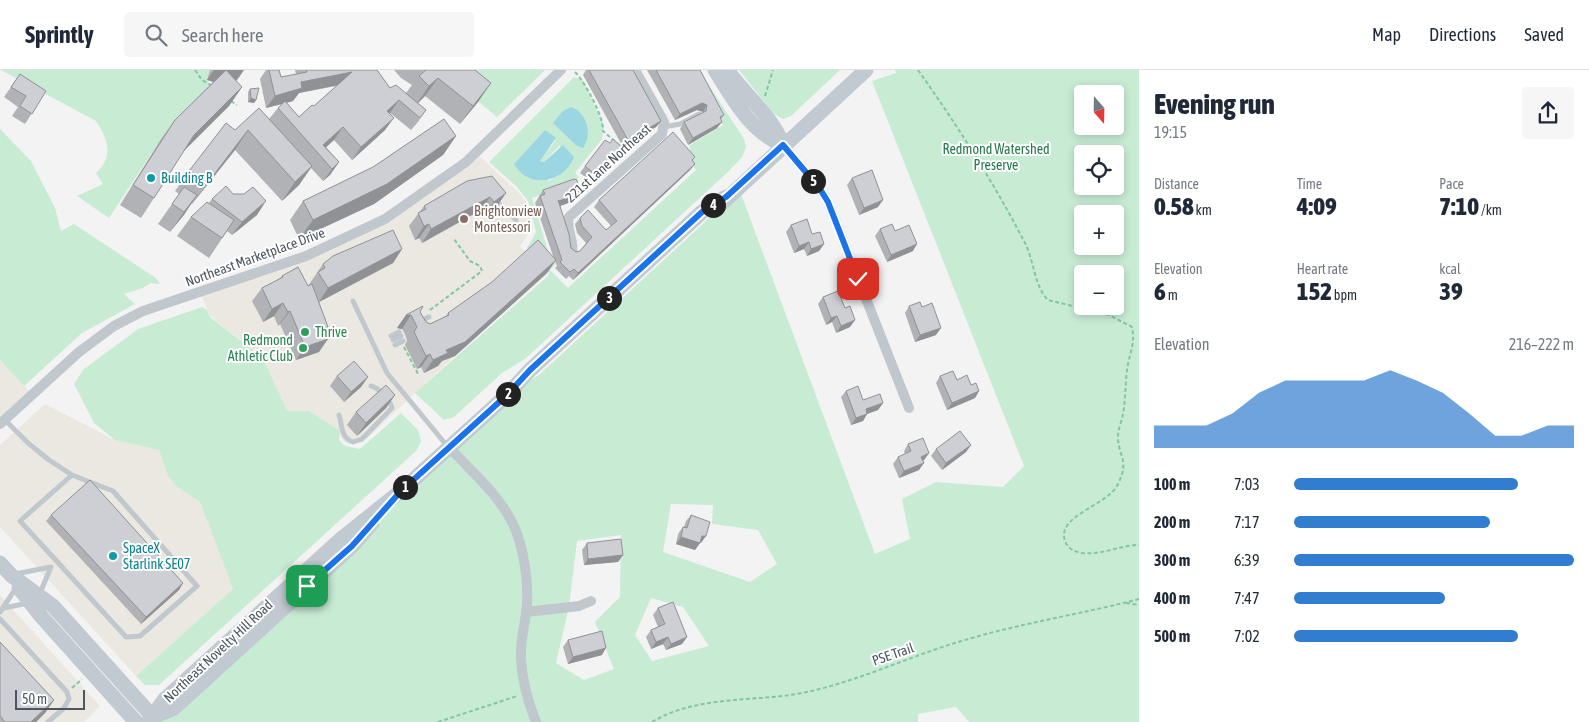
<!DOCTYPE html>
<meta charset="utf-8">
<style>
:root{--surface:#fff;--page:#f6f6f7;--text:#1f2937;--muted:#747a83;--line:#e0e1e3;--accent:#317dd0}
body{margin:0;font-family:"Asap Condensed",sans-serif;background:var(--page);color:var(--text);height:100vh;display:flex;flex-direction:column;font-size:19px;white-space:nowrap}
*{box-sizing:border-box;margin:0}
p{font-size:16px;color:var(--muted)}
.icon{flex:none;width:28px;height:28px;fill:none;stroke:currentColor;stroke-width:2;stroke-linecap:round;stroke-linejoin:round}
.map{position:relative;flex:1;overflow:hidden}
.details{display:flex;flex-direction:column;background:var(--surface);width:450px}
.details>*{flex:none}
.needle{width:32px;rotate:160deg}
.buttons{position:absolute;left:1074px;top:15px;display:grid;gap:10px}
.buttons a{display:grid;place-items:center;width:50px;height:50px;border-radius:5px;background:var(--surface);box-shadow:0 2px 8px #0003;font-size:25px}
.scale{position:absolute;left:15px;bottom:12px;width:70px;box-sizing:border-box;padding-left:5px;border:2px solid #4c565e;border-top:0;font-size:14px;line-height:18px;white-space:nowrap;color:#4c565e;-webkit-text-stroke:4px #fff;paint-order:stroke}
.pin{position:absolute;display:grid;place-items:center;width:42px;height:42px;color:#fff;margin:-21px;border-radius:10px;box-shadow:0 2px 8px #0006}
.km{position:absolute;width:25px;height:25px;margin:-12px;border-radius:50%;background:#222;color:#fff;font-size:14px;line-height:25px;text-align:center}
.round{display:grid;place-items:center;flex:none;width:52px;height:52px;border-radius:5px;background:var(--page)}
.summary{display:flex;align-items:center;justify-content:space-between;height:85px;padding:0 15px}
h1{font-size:28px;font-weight:800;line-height:38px}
.figures{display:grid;grid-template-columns:repeat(3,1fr);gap:8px;height:85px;padding:5px 15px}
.figures div{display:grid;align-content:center}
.figures b{font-size:25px;font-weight:800}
.figures small{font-size:14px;font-weight:400}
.figures p{font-size:14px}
.chart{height:140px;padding:10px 15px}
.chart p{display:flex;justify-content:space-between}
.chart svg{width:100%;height:90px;margin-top:5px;fill:var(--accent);opacity:.7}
ul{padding:0 15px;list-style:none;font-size:16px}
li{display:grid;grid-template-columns:80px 60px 1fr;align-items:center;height:38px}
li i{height:12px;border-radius:6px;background:var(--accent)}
header{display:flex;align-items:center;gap:30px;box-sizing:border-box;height:70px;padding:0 25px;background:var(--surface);border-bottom:1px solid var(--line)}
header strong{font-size:24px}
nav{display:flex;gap:28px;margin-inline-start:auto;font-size:18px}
.search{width:350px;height:45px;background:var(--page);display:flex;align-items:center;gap:12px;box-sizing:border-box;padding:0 18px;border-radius:5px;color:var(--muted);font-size:19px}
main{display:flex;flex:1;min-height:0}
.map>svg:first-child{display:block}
</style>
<header>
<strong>Sprintly</strong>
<div class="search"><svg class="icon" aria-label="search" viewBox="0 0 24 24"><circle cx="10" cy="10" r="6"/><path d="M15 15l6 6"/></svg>Search here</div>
<nav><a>Map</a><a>Directions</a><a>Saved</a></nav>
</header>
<main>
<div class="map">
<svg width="1139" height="652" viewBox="0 0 1139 652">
<rect width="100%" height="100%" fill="#f4f3f3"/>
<path fill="#eae8e1" d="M476,83L520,124L526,132L533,158L520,176L546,205L445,295L363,372L350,374L345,372L341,367L340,361L309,342L286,341L262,287L210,246L200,222L357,164Z
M0,290L33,325L0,354Z
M45,334L115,370L159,380L168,406L177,417L200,432L233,519L136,606L0,457V375Z
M0,525L100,636L84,652H0Z"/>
<path fill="#c8ebd4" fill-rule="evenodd" d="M1,0H210L207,10L212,20L161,69L109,148L77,126L103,114L96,103C114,87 108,69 96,51Z
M440,0H545L497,47Z
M692,0H699L744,69L746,77L742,87L729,101L525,289L502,303L454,347L444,350L415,323L548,206L549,203L527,178L536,162L528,131L516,116L489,92L574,7L583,10L604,56L602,69L575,103L579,107L573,114L532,128L549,184L558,192L550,200L568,218L696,100L685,86L690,80V75L723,55ZM545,60L556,70L540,91L544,92L560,75L561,104L549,111L514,94Z
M739,0H840L791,46L783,49L774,44Z
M895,0H1139V652H969L956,637L918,644V652H148L507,325L539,305L705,152L738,116L875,484L910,469L902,429L936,412L1003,417L1024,396L872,11L896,3ZM1082,24H1115V56H1082ZM1082,84H1115V116H1082ZM1082,144H1115V176H1082ZM1082,204H1115V236H1082ZM671,434L713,435L712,454L758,460L777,494L750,512L663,482ZM621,465L620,527L595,552L614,599L584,610L556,593L569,537L577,471ZM651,528L683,537L709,576L652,591L635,565Z
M0,59L31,91L55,138L61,161L74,154L156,208L160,214L151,213L143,218L124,224L135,234L82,263L24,316L0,290Z
M202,237L207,240L210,247L262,287L287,341H309L340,361L339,370L345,376L360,379L401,343L418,360L421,371L417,380L159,615H145L136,606L233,519L200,432L177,417L168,406L159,380L115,370L94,353L74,314L84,299L138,259Z"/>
<path fill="#9ad7e3" d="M571,37C587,42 593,65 583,78L577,76L553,53L563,41Z
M545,60L556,68L540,91L544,92L563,75L574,87C564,113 529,120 514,94Z"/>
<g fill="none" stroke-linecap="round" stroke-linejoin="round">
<path stroke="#83c6a3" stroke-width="2" stroke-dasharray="4 2.5" stroke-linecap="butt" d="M195,0L202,10L211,15
M918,0C957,55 994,113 1025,173C1034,190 1034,216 1048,230L1109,245L1132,257C1135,272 1131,280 1128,294C1125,310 1126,328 1123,344C1122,351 1118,359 1118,366C1118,387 1130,390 1118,414C1108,436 1056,445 1065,471C1068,479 1075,482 1083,483C1103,485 1120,475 1139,475
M575,2C585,12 604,47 603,61L627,82
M765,26L773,0
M231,31L237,35
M430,240L482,201L480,196L470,191L454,169
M404,277L418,304
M1126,533L1139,535
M72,618L82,609
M438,652L517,626
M652,652C699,624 756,633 807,622C858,611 906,588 955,573C1015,554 1078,545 1139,529"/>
<path stroke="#c0c7cd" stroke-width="5" d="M664,57L680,54L699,44
M495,130L516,150
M353,231L387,303L448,377
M418,252L429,247
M391,266L399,262
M393,270L401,266
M395,275L403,271
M339,345C343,357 340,367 353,372L362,369L392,338C390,330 378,317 371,316
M5,350L28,373L49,390L72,405L113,421L197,516L140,566L126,567L20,451L72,405
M15,504L51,497
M40,523L51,497
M4,538L28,533
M0,542L16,518
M0,549L67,622L69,629L64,638L48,652"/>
<path stroke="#c0c7cd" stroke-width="10" d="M783,75L820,119L828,132L909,338
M572,182C575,169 565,160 569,147L662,64L664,52L635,0
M0,354L79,282L114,256L143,241L306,186L385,149L466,92L561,0
M449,377C470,400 496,422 511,450C524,474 530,517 526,543C524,559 520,573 521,589C522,611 528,632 536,652
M526,542L579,536L591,531"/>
<path stroke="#c1c9d1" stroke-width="15" d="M715,0C734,30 750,61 783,75
M727,0C745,25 772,46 783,75
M720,135L866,0
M0,493L12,506L53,536L153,647
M19,518L40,545L136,652
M153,647L174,638L352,476L372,453
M148,652L165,629L341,469L401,421L507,325L530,300L702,142L726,127"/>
</g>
<path fill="#b0b2b6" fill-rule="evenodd" d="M210,0H244L236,11L242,17L229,36L184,80L154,128L141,148L120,135L161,69L175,50L213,12L207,10Z
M266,0H279L281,7L296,4L295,0H377L390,18L406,23L412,15L401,8L394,0H475L491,13L478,32L460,54L425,26L418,33L426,40L411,60L390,43L385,60L352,90L334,70L326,77L339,92L330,105L323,111L311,98L299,115L282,131L235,80L192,134H191L170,162L158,154L179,124L175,121L189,101L235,60L269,49L278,38L282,34L266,38L260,9ZM336,16L314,36L299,47L286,33L293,31L299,23Z
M586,0H633L661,51L656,57L623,77L583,5Z
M647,0H700L724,45L721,49L717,58L688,75L680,59L684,52L702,43L703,42L697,40L675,50Z
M20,4L46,21L25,54L12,46L18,37L4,27Z
M250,19L256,30L254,33L248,32V22Z
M456,66L443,85L374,134L299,169L290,150L303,131Z
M610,73L624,79L613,94L609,91L592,112L580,103L585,96Z
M692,91L695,94L690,100L573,210L569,206L566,209L555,198L557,196L555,191L547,203L455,286L442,291L438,296L424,303L421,297L417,299L405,275L407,271L405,264L402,259L397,258L406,245L420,242L426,252L430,254L446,246L448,243L553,186L535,133L543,120L574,131L560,136L571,178L576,182L580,181L586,173L577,163L575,154L580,148L606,160L611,156L594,137L599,130Z
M852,108L878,137L859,145L847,115Z
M506,123L497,136L485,145L481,140L422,173L419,168L415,170L409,156L424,136Z
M233,124L257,145L232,165L227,161L209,188L177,166L191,147L209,133L212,129Z
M791,155L812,164L824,174L819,181L807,186L804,179L794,183L786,162Z
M880,159L895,161L913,181L887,192L875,166Z
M402,179L393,193L319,232L328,257L325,261L319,282L296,290L280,254L278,256L274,246L263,252L252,231L262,218L279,209L282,206L308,216L323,194Z
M823,227L845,238L855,250L850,257L836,263L832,252L826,255L818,234Z
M909,236L922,237L936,265L915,272L905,243Z
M337,306L368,307L361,317L344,332L330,316Z
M940,306L957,310L979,321L975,328L947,340L936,313Z
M846,321L863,330L883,333L878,340L867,344L863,351L851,355L841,327Z
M395,325L386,338L357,366L347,355L356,342Z
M908,374L929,383L924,390L923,391L919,400L899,408L893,394L898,387L905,384L904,381Z
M971,375L966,382L942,400L931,386L936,379Z
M51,445L183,513L179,520L141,554L46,451Z
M691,445L701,473H700L695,480L676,474L678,464L683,457H684L686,451Z
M587,473L623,485L618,492L584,495L582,480Z
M658,538L687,567L682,574L666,580L663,574L651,579L646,567L651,560L658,557L653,545Z
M568,570L602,585L568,594L563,577Z
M0,572L54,630L45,643L36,652H0Z"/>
<path fill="#909194" d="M214,0H244L232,17L207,10Z
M352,2L343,14L299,23L293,31L266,38L275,26L301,12Z
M438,8L425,26L416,35L429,16Z
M491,13L478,32L460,54L473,36Z
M242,17L229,36L181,84L194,65Z
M251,28L256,30L254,33L248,32Z
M399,30L390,43L378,54L387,41Z
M702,33L707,35L703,42L697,40L675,50L680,44Z
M426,40L417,53L411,60Z
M394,48L385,60L352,90L361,77Z
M661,51L656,57L623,77L628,70Z
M722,52L717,58L688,75L693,68Z
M343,57L334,70L319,84L323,75Z
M248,60L235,80L192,134L206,115Z
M456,66L443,85L374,134L299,169L313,150Z
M339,92L330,105L323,111L332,99Z
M695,94L690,100L573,210L578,203Z
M312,96L299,115L282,131L295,112Z
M506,123L497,136L485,145L494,132Z
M579,124L574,131L554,138L559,131Z
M197,125L184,145L170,162L184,142Z
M490,127L481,140L422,173L431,159Z
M883,130L878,137L859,145L864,138Z
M266,131L257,145L232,165L242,152Z
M429,154L419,168L415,170L424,156Z
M809,172L804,179L794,183L799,176Z
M824,174L819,181L807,186L811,179Z
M917,174L913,181L887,192L891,185Z
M402,179L393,193L319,232L328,218Z
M556,190L547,203L455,286L442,291L438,296L424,303L433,290Z
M283,233L274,246L263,252L272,239Z
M290,241L280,254L278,256L288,242Z
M406,245H411L402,259L397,258Z
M837,246L832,252L826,255L831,248Z
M855,250L850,257L836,263L841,256Z
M941,258L936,265L915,272L920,265Z
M328,269L319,282L296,290L305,277Z
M430,284L421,297L417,299L426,286Z
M368,307L361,317L344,332L351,322Z
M979,321L975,328L947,340L952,333Z
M395,325L386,338L357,366L366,353Z
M883,333L878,340L861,346L866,339Z
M867,344L863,351L851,355L856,348Z
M971,375L966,382L942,400L946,393Z
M929,383L924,390L916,393L921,387Z
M924,393L919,400L899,408L904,401Z
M702,466H706L701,473L698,472L700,473L695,480L676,474L681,467Z
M623,485L618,492L584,495L588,489Z
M183,513L179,520L141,554L146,547Z
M668,567L663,574L651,579L656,572Z
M687,567L682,574L666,580L671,574Z
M606,578L602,585L568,594L573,587Z
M54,630L45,643L36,652H31Z"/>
<path fill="#cdcfd4" stroke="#909194" d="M226,0L242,17L194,65L154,128L133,115L175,50Z
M269,0H279L281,7L307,2L306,0H377L390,18L396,15L426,40L420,48L399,30L387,41L394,48L361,77L343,57L323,75L339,92L332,99L278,38L285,31L299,47L312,35L314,36L352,2L301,12L302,18L275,26Z
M426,0H475L491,13L473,36L438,8L429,16L419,6Z
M589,0H633L661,51L628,70Z
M656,0H700L724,45L720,47L722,52L693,68L684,52L706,41L707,35L702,33L680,44Z
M20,4L46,21L32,44L20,36L26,26L11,17Z
M259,18L256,30L251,28L250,19Z
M259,38L312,96L295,112L248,60L206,115L189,101L226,53L235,60Z
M444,49L456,66L387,114L313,150L303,131L373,97Z
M673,62L695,87L692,90L695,94L578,203L574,199L570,202L560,192L562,190L540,126L545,124L543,120L574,109L577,110L579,124L559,131L558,130L569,164L571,178L576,182L580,181L592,167L582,156L580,148L588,140L606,160L617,151L599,130Z
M613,69L624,79L618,87L614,84L597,106L585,96L605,70L610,73Z
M872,100L883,130L864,138L852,108Z
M492,106L506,123L494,132L490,127L431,159L429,154L424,156L418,143L426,139L424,136L467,111Z
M226,116L233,124H244L253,117L266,131L242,152L212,129Z
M184,117L197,125L184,142L172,134Z
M207,132L234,150L222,168L191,147Z
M807,149L812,164L820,162L824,174L811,179L809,172L799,176L791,155Z
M892,154L895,161L909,155L917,174L891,185L880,159Z
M393,160L402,179L328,218L318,202L325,198L323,194L333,186Z
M538,170L556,190L465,272L446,280L448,283L433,290L430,284L426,286L414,262L417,257L411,245H406L423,236L420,242L426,252L430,254L449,245L448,243L492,212Z
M298,197L308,216L312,214L328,257L324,258L328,269L305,277L290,241L288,242L283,233L272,239L262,218L283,207L282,206Z
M838,221L845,238L850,236L855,250L841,256L837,246L831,248L823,227Z
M920,232L922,237L932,233L941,258L920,265L909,236Z
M354,291L368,307L351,322L337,306Z
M953,301L957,310L967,305L971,315L976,313L979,321L952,333L940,306Z
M386,315L395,325L366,353L356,342Z
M858,316L863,330L880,324L883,333L866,339L867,344L856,348L846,321Z
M960,361L971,375L946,393L936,379Z
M923,368L929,383L921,387L924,393L904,401L898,387L911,381L908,374Z
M90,410L183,513L146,547L51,445Z
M691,445L710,452L706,466H702L700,473L681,467L683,457L687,458Z
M621,469L623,485L588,489L587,473Z
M673,532L687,567L671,574L668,567L656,572L651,560L665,554L658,538Z
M602,561L606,578L573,587L568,570Z
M0,572L54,630L31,652H5L0,646Z"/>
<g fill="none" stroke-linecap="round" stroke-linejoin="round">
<g stroke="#fff" stroke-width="10">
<path id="route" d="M307,516L352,476L401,421L507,325L530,300L702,142L726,127L783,75L820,119L828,132L858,209"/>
</g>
<use href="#route" stroke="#1a73e8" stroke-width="6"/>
</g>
<g fill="#0f9aa8" stroke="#fff" stroke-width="2">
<circle cx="151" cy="108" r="5"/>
<circle cx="113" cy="486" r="5"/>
</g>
<circle fill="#8d6e63" stroke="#fff" stroke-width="2" cx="464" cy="149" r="5"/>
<g fill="#2e9e5b" stroke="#fff" stroke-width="2">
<circle cx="305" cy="262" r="5"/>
<circle cx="303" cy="278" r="5"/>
</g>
<g text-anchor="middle" stroke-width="4" stroke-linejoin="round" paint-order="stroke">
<g font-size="14" fill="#24794b" stroke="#fff">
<text x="996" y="84">Redmond Watershed<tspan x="996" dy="16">Preserve</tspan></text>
</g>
<g font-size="14" fill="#4c565e" stroke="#fff">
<text transform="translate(608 93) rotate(-42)" y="5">221st Lane Northeast</text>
<text transform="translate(255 187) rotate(-20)" y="5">Northeast Marketplace Drive</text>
<text transform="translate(218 581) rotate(-43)" y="5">Northeast Novelty Hill Road</text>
<text transform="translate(893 584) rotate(-19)" y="5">PSE Trail</text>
</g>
<g font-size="14" fill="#0d838f" stroke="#fff" text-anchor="start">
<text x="161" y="113">Building B</text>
<text x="123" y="483">SpaceX<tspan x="123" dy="16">Starlink SE07</tspan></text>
</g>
<g font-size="14" fill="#785e54" stroke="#fff" text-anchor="start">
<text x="474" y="146">Brightonview<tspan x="474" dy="16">Montessori</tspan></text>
</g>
<g font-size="14" fill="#27864d" stroke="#fff" text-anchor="start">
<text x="315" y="267">Thrive</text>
<text x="293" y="275" text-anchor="end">Redmond<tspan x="293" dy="16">Athletic Club</tspan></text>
</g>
</g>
</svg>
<div class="buttons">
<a><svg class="needle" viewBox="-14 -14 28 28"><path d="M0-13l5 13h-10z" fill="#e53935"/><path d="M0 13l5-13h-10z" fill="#747a83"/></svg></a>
<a><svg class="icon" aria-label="locate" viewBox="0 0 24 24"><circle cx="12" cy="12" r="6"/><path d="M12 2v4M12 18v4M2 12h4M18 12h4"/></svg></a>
<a>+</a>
<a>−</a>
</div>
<div class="scale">50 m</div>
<div class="pin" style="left:307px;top:516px;background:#1e9e55"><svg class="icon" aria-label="arrive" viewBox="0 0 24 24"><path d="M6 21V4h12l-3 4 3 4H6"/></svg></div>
<div class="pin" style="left:858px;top:209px;background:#d93025"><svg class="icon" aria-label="check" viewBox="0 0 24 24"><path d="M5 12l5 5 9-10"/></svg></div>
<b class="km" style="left:405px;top:417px">1</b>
<b class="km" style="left:508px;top:324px">2</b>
<b class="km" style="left:609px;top:228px">3</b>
<b class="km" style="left:713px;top:135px">4</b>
<b class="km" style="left:813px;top:111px">5</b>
</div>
<section class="details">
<div class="summary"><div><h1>Evening run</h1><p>19:15</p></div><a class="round"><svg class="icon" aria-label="share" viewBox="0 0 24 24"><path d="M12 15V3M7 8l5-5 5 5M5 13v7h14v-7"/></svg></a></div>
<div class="figures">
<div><p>Distance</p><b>0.58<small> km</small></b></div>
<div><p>Time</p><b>4:09</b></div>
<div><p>Pace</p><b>7:10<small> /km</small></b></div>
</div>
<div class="figures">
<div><p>Elevation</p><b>6<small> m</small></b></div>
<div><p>Heart rate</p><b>152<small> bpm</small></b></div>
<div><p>kcal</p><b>39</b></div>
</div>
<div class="chart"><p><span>Elevation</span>216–222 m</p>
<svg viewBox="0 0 160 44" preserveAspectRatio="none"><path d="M0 44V33L10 33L20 33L30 27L40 17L50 11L60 11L70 11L80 11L90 6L100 11L110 17L120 27L130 38L140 38L150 33L160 33V44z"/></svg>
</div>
<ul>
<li><b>100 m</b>7:03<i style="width:80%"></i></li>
<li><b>200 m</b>7:17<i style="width:70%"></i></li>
<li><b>300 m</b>6:39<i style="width:100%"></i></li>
<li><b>400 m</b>7:47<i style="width:54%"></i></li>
<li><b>500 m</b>7:02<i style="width:80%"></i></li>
</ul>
</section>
</main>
